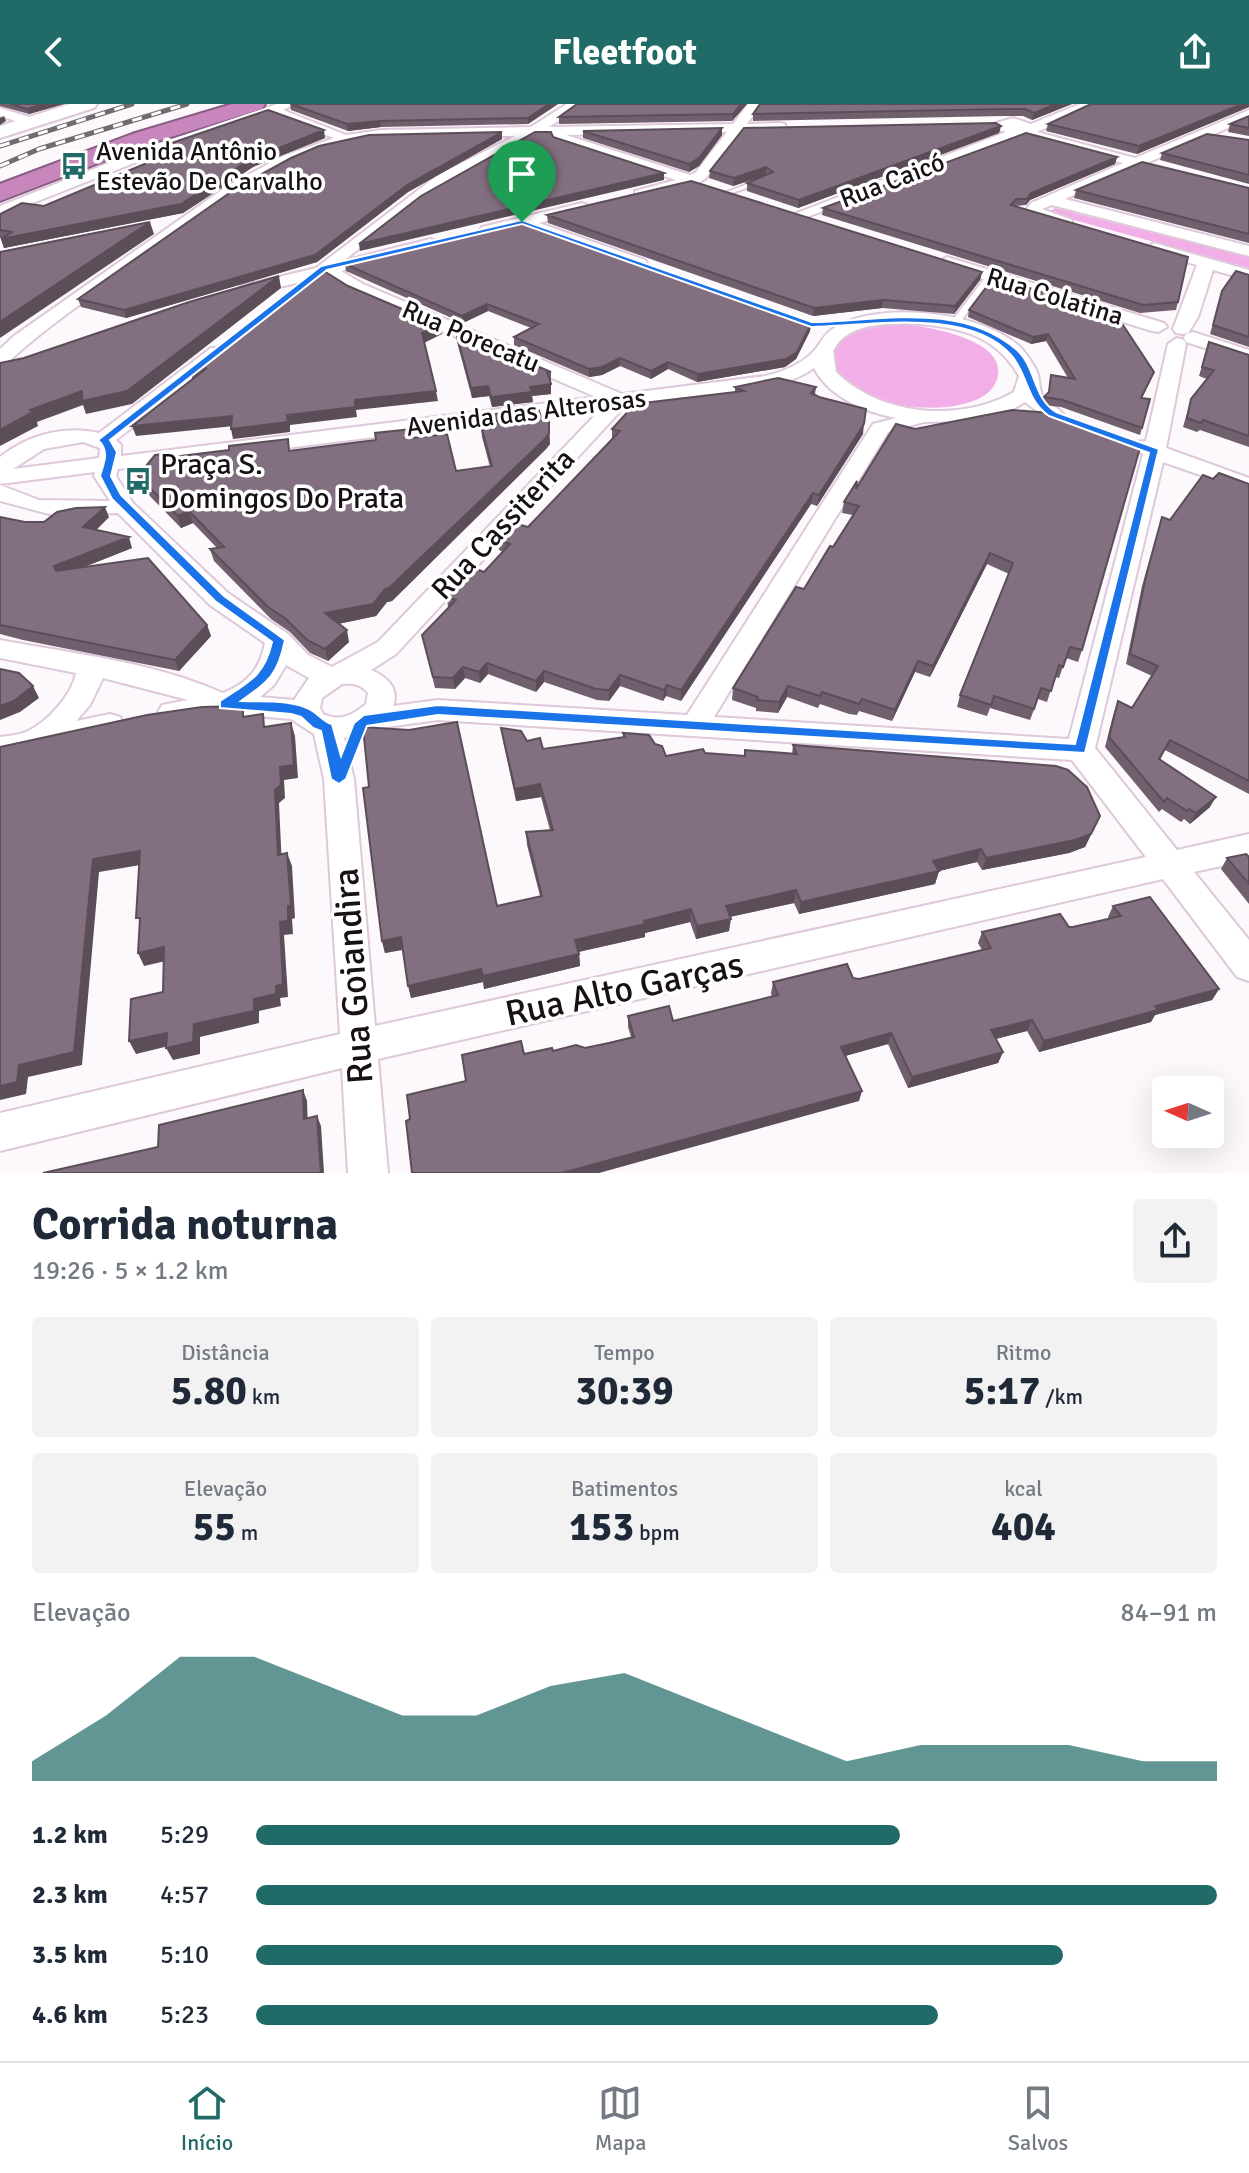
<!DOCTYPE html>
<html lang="pt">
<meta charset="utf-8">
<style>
:root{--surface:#fff;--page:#f2f2f3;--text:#1f2937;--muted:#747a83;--line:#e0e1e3;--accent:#206b67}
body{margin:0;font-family:Signika,sans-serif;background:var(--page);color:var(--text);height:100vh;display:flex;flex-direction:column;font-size:30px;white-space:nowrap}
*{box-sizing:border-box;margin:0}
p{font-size:26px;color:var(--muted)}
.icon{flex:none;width:44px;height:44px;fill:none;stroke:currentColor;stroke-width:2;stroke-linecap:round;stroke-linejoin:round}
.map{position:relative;height:1069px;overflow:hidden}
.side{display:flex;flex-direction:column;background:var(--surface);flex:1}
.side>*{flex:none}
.needle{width:52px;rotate:273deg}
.buttons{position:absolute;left:1152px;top:972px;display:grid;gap:16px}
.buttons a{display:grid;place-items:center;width:72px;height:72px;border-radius:8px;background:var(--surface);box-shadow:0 8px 32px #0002;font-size:40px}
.pin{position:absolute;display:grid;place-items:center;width:68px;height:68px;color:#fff;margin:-82px -34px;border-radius:50% 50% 50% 0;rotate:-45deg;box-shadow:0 0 8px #0007}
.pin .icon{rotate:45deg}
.round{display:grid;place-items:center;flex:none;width:84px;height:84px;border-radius:8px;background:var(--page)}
.summary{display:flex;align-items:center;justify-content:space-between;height:136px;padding:0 32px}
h1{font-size:44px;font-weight:800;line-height:60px}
.figures{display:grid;grid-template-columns:repeat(3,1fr);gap:12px;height:136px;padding:8px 32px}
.figures div{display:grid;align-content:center;border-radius:8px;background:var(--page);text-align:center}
.figures b{font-size:40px;font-weight:800}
.figures small{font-size:22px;font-weight:400}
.figures p{font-size:22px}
.chart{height:224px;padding:16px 32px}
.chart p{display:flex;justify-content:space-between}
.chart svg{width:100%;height:144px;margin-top:8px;fill:var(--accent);opacity:.7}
ul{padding:0 32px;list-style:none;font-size:26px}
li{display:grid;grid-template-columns:128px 96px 1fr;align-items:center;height:60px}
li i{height:20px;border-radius:10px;background:var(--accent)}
header{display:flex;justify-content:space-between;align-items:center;height:104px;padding:0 32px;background:var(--accent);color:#fff;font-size:36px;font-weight:800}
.menu{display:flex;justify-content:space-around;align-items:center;height:112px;border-top:2px solid var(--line);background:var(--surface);font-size:22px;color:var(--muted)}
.menu a{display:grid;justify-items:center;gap:4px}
.menu .current{color:var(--accent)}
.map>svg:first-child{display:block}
</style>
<header><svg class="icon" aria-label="back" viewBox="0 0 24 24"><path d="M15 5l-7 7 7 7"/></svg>Fleetfoot<svg class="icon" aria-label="share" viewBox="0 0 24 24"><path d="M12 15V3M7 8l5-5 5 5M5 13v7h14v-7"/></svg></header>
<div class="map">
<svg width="1249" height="1069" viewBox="0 0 1249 1069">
<rect width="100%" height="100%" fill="#fdf8fc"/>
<path fill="#f2afe7" d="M1055,104L1249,153V164L1052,110V106Z
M904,220C929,223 1004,235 998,271C997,279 992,286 985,291C951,314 868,304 840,275C834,268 833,255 831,246C850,224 876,222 904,220Z"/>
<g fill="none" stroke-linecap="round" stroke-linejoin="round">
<g stroke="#dec8d9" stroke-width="4">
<path id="lane" d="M761,75L764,77L763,78L729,90L724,89Z
M988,170L995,172L957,222H951V218Z"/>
</g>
<g stroke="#dec8d9" stroke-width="4">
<path id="street" d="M277,0H295L283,6L346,31L381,26L531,23L567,0H582L549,23L733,20L748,0H761L747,20L780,19L785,20V26L741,28L706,74L697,80L635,93V87L676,76L554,36V31C496,32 391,121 343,157L430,135L436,137V143L341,167L363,180L622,290L765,272C782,268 802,260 814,247C821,239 824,230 834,224C878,196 985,207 1022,245C1027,251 1036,263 1038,271C1040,278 1039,288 1044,294C1049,301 1058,303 1063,310L1060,314H1046L1025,298L1008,308L969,317L924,318L888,328L714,613L1069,635L1143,350L1129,342L1133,338L1146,337L1168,240L1177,234L1184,236L1186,240L1166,344L1249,374V388L1163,358L1095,644L1177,746L1249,730V756L1194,768L1249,836V877L1237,873L1163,775L378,955L388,1069H348L342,964L0,1047V1009L340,930L324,675L314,630L291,615L220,609L172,618L162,615L158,608L162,601L188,596L103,574L90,601L76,617L110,610L120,613L124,620L120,627L0,655V633C8,632 18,631 26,628C47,619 72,591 76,569L0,554V536C75,550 153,558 223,589C248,579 260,565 265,539L210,501L118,409L53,411L0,397V381L39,396L110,397L94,372L95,368L0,380V353C28,331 64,321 99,329L211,244H225L227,248L225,252L116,336L121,341V352L596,293L351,188L325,172L247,191L238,186L241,182L316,164L438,71L515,32C461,33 404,28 351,38C272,52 205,111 142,157C96,189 48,221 7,259L0,261V245L14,232L226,83L283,52L334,34L270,11L167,46L0,112V102L157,40ZM727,28L696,68L690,71L566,31ZM908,219C955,223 994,228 1019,272L1014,288C961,319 880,312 836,268L833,247C846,220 881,220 908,219ZM814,264C829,293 865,308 896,314L873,320L687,611L438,596L393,602C400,584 386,572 371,566L396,550L626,301C678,295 773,294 814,264ZM601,305L378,538L332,563L308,551L288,530L228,489L133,399L116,372L118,365ZM83,338L100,344L99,354L13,365L44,345ZM286,561L309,574L294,596L260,593L274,581ZM342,580C353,579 361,580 368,589L366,600C353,611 340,618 323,610L320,604L322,594ZM438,616L1072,656L1146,753L375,922L354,675L344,634L372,625Z
M1080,0H1097L1037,28L1135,54L1249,6V15L1147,59L1146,63H1137L1065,95L1249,142V152L1052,101L1042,105L1072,116V122C1056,124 1037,118 1026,106L1031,99L1123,59L1020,32L802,115H792L789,112L1006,28L996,25V19L1013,14L1031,20Z
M0,4L36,15L38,18L31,22L0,12Z
M582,99L587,101V107L539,119L645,156L647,160L645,164H633L521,123L488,131L480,126L482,123Z
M1154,139L1249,166V176L1213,166L1198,213L1188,229L1182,230L1176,229L1173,225L1197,161L1148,147L1146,144Z
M947,153L1164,219L1167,223L1158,228L1152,227L941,162L939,158Z
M1193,228L1249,246V258L1186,238L1184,234L1186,230Z"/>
</g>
<g stroke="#dec8d9" stroke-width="4">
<path id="secondary" d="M70,0H97L94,4L0,34V22Z"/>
</g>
<g stroke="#895d83" stroke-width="4">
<path id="highway" d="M232,0H265L262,5L148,40L0,97V80L132,30Z"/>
</g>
<use href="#lane" fill="#fff" fill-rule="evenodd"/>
<use href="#street" fill="#fff" fill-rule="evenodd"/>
<use href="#secondary" fill="#fff" fill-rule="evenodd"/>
<use href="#highway" fill="#c787bd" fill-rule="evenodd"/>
<g stroke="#716b70" stroke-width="5">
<path id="rail" d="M0,42L132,0
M0,62L39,45L187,0"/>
</g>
<use href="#rail" stroke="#fff" stroke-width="3" stroke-dasharray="10" stroke-linecap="butt"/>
</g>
<path fill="#705f6d" d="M0,0H64L29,10L0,2Z
M290,0H558L528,20L381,23L348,27L291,6Z
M747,0L732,17L559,20V13Z
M1072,0L1032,16L1023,12H1004L753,17V10Z
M1249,0V3L1137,50L1046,27L1048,20Z
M1249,12V32L1228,28L1230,20Z
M1001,22L999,29L798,104L747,87V79L766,71L733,82L709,74L710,67Z
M583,27L722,31L699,62L689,68L583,34Z
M502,28V35L408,88L317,158L126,214L81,203L78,195Z
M325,34L253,63L183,109L4,144L1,135V134H0V110L44,102L149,58L147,50L152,49L151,46Z
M1249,36V80L1160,56L1162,49Z
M1117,53L1115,60L1030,96L1026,101L1015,102L1178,198L1176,206L1140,209L822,111L823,104Z
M1249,84V139L1074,94L1076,86Z
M547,111L982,168L980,176L954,210L882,204L813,212L548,119Z
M345,160L811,220L810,227L796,255L785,263L697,278L668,265L651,275L620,262L602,271L589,273L514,241V233L531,224L488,207L463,219L346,167Z
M1249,171V243L1210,230L1222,187Z
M994,173L1154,268L1142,294V324L1140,331L1061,303L1042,301L1044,293L1048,290L1051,271L1068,274L1046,237L1031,240L968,213L969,206Z
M456,228L551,268V277H550L551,290L532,292L533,298L492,303L489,292L472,294L457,238Z
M1209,238L1249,251V343L1200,326L1197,328L1183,323L1191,295L1207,275L1199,272Z
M735,283H816L815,291L863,330L817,402L811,400L681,597L666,592L663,597L620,582L609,597L597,596L544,578L536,588L488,570L480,579L465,574L455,585L435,584L422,531L448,504L447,493L484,468L503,448L499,446L498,435L528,423L612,335V325L735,288Z
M495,310L550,340L546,345L392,497L387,498L376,512L338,520L349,538L328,557L310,549L290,528L271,515L214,457L210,445L217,444L193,419L181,424L142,384L138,372L164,354L291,347L412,334L456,367L490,363L482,333L481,322L496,320Z
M915,325L1082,546L1078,558L1066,554L1059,574L1055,573L1047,598L1038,595L1030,616L990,604L987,612L957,603L960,591L1009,470L987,460L930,573L915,568L892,617L859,607L857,611L849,610L820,600L818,604L787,593L778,609L756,607V604L732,596L733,584L804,485L833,443L853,411L842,409L844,398Z
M1213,375L1249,380V690L1165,646L1160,656L1210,703L1190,720L1184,715L1181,718L1162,705L1159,708L1105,643L1114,608L1118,597L1132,604L1152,572L1126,560L1142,482L1162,413L1170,416Z
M0,413L25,418H44L109,413L96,426L132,444L84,463L207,521L211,532L179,567L23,536L0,530Z
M501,624L543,645L623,633V629L655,640L666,652L705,649L744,652L745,646L792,650L793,641L1100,712L1085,743L1069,749L982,766L977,758L939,767L935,780L799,810L794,799L730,813L729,827L696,835L690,818L645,829V833L579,848L580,862L484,885L483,878L411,894L403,846L385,849L382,837L497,802L540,792L527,741L526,728L550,726L541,693L516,697L503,637Z
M1249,753V800L1221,765L1227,754Z
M1113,802L1219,885L1212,896L1155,911L1151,918L1039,948L1027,927L996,935L1003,948L998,959L908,984L888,940L845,952L859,997L410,1015L466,977L524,950L585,944L631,933L628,923V912L673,917L772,893L771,889L773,878L853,874L859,875L982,846L978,839L982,828L1069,823L1109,815L1108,813Z"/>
<path fill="#5b4e59" d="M44,0H64L29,10L27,5Z
M549,0H558L528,20V14Z
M741,0H747L732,17L733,10Z
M1056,0H1072L1032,16L1034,9Z
M1242,0H1249V3L1137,50L1139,42Z
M4,12L6,17L0,21V14Z
M380,17L381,23L348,27L347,20Z
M1001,22L999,29L798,104L799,96Z
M722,24V31L699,62L689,68V60Z
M324,26L325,34L253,63L183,109L4,144L1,135L251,55Z
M502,28V35L408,88L317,158L126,214L124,206L407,81Z
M1117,53L1115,60L1030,96L1026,101L1027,95L1031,89Z
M766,63V71L733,82L734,74Z
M664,69V76L360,147L359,140Z
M150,118L154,130L0,234V218Z
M982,168L980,176L954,210L955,202Z
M279,172L281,184L132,300L86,310L83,301L37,318L38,322L0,342V326L30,306Z
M883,196L882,204L813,212L814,204Z
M487,200L488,207L463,219L462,212Z
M811,220L810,227L796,255L785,263L697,278L698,270Z
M440,221L442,230L424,239L422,229Z
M1048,230L1046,237L1031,240L1033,233Z
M620,254V262L602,271L589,273V265Z
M668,258V265L651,275V267Z
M207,264L193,279L191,269Z
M551,280V290L532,292L533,298L492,303L491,293L530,283Z
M488,282L489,292L472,294L471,284Z
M436,287L438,297L356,306L357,313L290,321V328L233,335L231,325L355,296Z
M232,312L234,322L136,332L132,322Z
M549,316L550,340L546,345L392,497L387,498L376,512L328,522L325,509L385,485Z
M864,320L863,330L817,402L819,391Z
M813,389L811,400L681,597V586Z
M105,403L109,413L88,434L83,423Z
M189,407L193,419L181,424L178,412Z
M129,433L132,444L59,473L60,478L54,462Z
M990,449L987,460L930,573L933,562Z
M207,521L211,532L179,567L175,556Z
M347,526L349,538L328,557L325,545Z
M918,557L915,568L892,617L895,606Z
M487,559L488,570L480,579L479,568Z
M463,563L465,574L455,585L453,574Z
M544,567V578L536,588V577Z
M620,571V582L609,597V586Z
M667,581L666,592L663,597L664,586Z
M33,582L39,594L20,608L0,616V602Z
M788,582L787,593L778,609L779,598Z
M291,619L295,632L298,674L284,676L285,694L279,699L282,764L278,751L275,686Z
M540,680L541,693L516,697L515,685Z
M1216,693L1210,703L1190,720L1196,709Z
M1100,712L1085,743L1069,749L982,766L986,754Z
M981,745L977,758L939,767L935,780L799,810L801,798L933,757Z
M140,747L146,760L99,768L82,961L28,973L26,990L0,996V982L19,961L93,755Z
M287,749L292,762L295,814L292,815L293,830L284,831L288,893L280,894L281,902L259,907V919L200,933V950L173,956L166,944L194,920L254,895L276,882L280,818Z
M796,786L794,799L724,814L726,802Z
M691,805L690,818L645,829V833L576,848L575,836L644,817Z
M731,815L729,827L696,835L697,822Z
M401,833L404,845L385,849L382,837Z
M164,843L170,856L144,862L138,849Z
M579,850L580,862L484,885L483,872Z
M481,865L483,878L411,894L408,882Z
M1219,885L1212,896L1155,911L1151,918L1039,948L1044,937L1155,902Z
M1032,916L1027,927L987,937L991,926Z
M167,929L173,941L136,950L129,937Z
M891,929L888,940L838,954L841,943Z
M1003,948L998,959L908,984L912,973Z
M303,986L307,997L308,1025L304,1015Z
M862,987L859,997L599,1069H562Z
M317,1012L321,1022L324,1069H321Z"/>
<path fill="#826f7f" stroke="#5b4e59" stroke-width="2" d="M10,0H44L27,5Z
M291,0H549L528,14L380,17L347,20Z
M577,0H741L733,10L559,13Z
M760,0H1056L1034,9L1025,5H1005L753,10Z
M1091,0H1242L1139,42L1048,20Z
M268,6L324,26L251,55L181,100L1,135L12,128L0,126V110L22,99L44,102L159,54L147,50L155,47L151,46Z
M1249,12V24L1230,20Z
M996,19L1001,22L799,96L747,79L773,68L766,63L734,74L710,67L744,24Z
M722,24L699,54L689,60L583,27Z
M502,28L407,81L315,151L124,206L78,195L238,83L291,54L319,42L369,31Z
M535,28H551L553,33L664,69L359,140L421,92Z
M1026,29L1117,53L1031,89L1027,95H1016L1011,101L1188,153L1178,198L1143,201L823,104Z
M1207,30L1249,36V71L1162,49Z
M1142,58L1249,84V130L1076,86Z
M691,77L982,168L955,202L883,196L814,204L547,111Z
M150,118L0,218V148Z
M518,118L811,220L797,248L786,255L698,270L668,258L651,267L620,254L602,263L589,265L514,233L539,220L487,200L462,212L345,160Z
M324,167L348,182L440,221L422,229L436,287L355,296V303L287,311L288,318L231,325L232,312L132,322L207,264L191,269Z
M1236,167L1249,171V233L1213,221L1222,187Z
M279,172L127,287L82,297V287L30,306L33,308L0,326V259L24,254L189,198Z
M994,173L1104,207L1119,215L1154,268L1141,294L1150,295L1142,324L1063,296L1044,293L1049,288L1051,271L1075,275L1048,230L1033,233L969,206Z
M456,228L551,268H547L551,280L530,283L532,288L491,293L488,282L471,284Z
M1209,238L1249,251V332L1203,316L1201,319L1187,314L1191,295L1214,266L1202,263Z
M778,274L816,283L811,289L819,293L866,305L864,320L819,391L813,389L681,586L667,581L664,586L620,571L609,586L596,585L544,567L536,577L487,559L479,568L463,563L453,574L433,573L422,531L456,496L447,493L474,464L484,468L510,440L498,435L514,419L528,423L620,327L612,325L635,300L744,287L735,283Z
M538,304L542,316H549V329L546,334L389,484L385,485L373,500L325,509L347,526L325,545L307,536L286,515L268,503L210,445L224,443L189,407L178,412L138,372L155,351L162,350L164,354L229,346V342L288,335L289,347L376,336L375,329L411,325L412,334L447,330L456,367L492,362L481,322L497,320L495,310Z
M1012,306L1051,309L1139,339L1140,344L1082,546L1070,543L1063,563L1059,561L1051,587L1041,584L1034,605L994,592L991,601L960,591L1013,459L990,449L933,562L918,557L895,606L862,595L859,600L822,588L820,592L788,582L779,598L757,596L758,593L733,584L796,483L804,485L830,442L833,443L859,402L844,398L857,377L856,385L896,320L915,325Z
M1219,369L1249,380V677L1170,636L1159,655L1216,693L1196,709L1189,705L1187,707L1167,694L1164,698L1109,633L1118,597L1132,604L1158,562L1130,550L1146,472L1162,413L1170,416L1203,371L1213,375Z
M105,403L83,423L129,433L54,462L56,467L148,454L207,521L175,556L0,521V413L25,418H44L57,408L76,404Z
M0,565L19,569L33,582L14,597L0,602Z
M243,602V613L263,610L264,623L291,619L294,661L280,663L281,681L275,686L278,751L287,749L291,802H288V817L280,818L283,880L276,882V890L254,895V907L194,920L193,938L166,944L167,929L129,937L131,895L163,888L164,843L138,849L140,814H136L140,747L93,755L74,948L19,961L17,978L0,982V643L147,611L202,603Z
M457,618L497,802L542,792L526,728L553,726L540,680L515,685L501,624L521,627L527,637L540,634L543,645L625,633L623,629L649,631L655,640L662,642L666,652L703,645L705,649L745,652V646L797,650L793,641L1056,662L1068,666L1087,683L1100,712L1091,730L1075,736L986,754L981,745L933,757L939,767L801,798L796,786L726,802L731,815L697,822L691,805L644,817L645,820L575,836L579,850L483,872L481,865L408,882L401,833L382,837L363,684L369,683L363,623L409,626Z
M1246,750L1249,753V780L1227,754Z
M1150,793L1219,885L1155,902L1158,906L1044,937L1032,916L991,926L1003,948L912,973L891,929L841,943L862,987L562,1069H412L406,1017L410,1015L407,991L466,977L462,951L521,937L524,950L552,944L553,947L576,941L585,944L609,939L634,933L628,912L669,902L673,917L778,891L773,878L847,860L853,874L859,875L991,844L982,828L1060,810L1069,823H1073L1121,812L1113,802Z
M303,986L304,1015L317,1012L321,1069H43L158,1043L159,1021Z"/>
<path fill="#1a73e8" stroke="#fff" stroke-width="2" fill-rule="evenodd" d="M522,116L812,218C880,217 960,197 1017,246C1036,263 1033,294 1056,308L1159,345L1085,649L438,611L367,622L346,675L339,680L331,675L321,627L313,624L301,613L291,610L220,604V597C248,578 264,573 272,538L215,497L112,395L100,372C104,358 110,347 98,336L321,162ZM522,120L811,223C868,222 968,203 1011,251C1028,270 1026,297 1049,312L1149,349L1075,640L438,601L364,611L354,619L341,652L332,620C322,617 319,610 311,606C292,595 262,598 241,597C269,577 278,571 285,536L224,492L121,391L111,372L117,348L110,336L327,166Z"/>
<defs>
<g id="bus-bare" transform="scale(2.16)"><path d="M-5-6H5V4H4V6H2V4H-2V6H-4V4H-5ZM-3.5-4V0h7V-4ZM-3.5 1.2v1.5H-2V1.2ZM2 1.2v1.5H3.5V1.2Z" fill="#206b67" stroke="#fff" stroke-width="2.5" paint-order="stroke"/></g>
</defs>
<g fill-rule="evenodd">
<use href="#bus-bare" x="74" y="62"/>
<use href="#bus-bare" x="138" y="377"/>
</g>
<g text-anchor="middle" stroke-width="7" stroke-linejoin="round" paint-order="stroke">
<g font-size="26" fill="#171016" stroke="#fff" text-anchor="start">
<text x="96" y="56">Avenida Antônio<tspan x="96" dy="30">Estevão De Carvalho</tspan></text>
</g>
<g font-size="26" fill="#171016" stroke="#fff">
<text transform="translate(892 76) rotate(-21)" y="9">Rua Caicó</text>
<text transform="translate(1055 192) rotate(17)" y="9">Rua Colatina</text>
<text transform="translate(471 232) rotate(23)" y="9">Rua Porecatu</text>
<text transform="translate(526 308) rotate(-7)" y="9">Avenida das Alterosas</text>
</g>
<g font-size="30" fill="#171016" stroke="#fff" text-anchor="start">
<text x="160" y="370">Praça S.<tspan x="160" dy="34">Domingos Do Prata</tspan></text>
</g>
<g font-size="30" fill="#171016" stroke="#fff">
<text transform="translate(503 420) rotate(-47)" y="10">Rua Cassiterita</text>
</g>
<g font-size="36" fill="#171016" stroke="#fff">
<text transform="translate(352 872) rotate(-94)" y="13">Rua Goiandira</text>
<text transform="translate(624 884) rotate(-12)" y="13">Rua Alto Garças</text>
</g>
</g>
</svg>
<div class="buttons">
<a><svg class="needle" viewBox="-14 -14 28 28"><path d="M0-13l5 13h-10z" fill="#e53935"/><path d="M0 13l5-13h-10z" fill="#747a83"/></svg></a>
</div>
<div class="pin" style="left:522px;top:118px;background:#1e9e55"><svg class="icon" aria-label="arrive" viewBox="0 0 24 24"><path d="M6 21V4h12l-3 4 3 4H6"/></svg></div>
</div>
<section class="side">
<div class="summary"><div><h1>Corrida noturna</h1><p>19:26 · 5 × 1.2 km</p></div><a class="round"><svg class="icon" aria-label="share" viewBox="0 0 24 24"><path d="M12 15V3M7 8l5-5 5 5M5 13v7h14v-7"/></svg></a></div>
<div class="figures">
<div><p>Distância</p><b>5.80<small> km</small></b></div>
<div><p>Tempo</p><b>30:39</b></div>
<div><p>Ritmo</p><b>5:17<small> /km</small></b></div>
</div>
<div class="figures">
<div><p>Elevação</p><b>55<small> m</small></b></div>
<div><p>Batimentos</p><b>153<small> bpm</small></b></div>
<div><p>kcal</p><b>404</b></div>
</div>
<div class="chart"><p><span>Elevação</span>84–91 m</p>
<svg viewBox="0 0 160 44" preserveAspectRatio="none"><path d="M0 44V38L10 24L20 6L30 6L40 15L50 24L60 24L70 15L80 11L90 20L100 29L110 38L120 33L130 33L140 33L150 38L160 38V44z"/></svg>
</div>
<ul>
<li><b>1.2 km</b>5:29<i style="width:67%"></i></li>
<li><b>2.3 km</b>4:57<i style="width:100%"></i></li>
<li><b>3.5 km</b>5:10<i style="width:84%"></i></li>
<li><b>4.6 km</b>5:23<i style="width:71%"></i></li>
</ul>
</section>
<nav class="menu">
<a class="current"><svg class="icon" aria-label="home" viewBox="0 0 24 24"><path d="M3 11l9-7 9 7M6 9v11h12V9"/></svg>Início</a>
<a><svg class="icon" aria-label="map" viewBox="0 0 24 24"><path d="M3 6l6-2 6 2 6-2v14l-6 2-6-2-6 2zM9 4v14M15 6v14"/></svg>Mapa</a>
<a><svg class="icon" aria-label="saved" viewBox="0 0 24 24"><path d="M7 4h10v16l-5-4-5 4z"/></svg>Salvos</a>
</nav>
